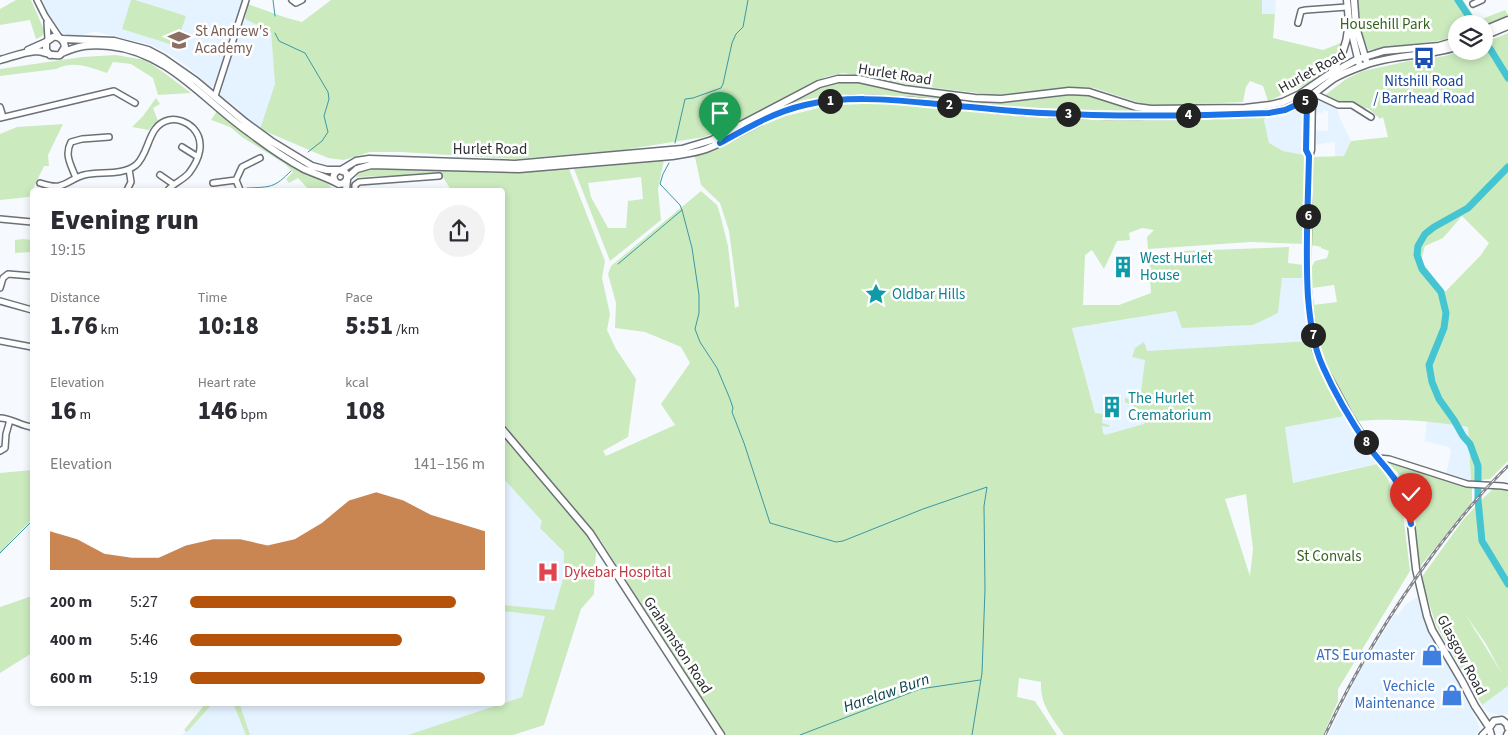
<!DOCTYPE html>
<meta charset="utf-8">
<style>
:root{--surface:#fff;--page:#f2f2f3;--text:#2b2b33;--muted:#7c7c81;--accent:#b45309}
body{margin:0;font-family:"Source Sans 3",sans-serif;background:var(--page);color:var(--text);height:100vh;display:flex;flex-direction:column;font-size:19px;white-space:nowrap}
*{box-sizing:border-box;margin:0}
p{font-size:16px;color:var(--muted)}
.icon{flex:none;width:28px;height:28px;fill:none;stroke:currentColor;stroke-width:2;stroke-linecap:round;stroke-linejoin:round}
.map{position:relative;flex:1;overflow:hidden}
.details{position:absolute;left:30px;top:188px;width:475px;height:518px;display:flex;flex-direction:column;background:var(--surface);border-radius:5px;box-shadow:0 2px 8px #0003}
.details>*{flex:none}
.fabs{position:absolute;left:1448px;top:15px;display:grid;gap:10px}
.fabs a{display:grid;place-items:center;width:45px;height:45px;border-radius:50%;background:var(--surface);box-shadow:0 2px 8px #0003;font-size:25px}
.pin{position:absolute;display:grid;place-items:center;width:42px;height:42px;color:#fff;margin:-51px -21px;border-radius:50% 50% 50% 0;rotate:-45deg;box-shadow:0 0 5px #0007}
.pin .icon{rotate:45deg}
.km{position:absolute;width:25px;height:25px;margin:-12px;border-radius:50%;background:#222;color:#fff;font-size:14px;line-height:25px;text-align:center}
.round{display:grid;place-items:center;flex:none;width:52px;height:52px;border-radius:26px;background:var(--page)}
.headline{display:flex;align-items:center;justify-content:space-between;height:85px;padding:0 20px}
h1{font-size:28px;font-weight:800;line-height:38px}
.stats{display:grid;grid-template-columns:repeat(3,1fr);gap:8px;height:85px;padding:5px 20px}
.stats div{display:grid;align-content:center}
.stats b{font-size:25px;font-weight:800}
.stats small{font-size:14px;font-weight:400}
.stats p{font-size:14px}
.chart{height:140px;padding:10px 20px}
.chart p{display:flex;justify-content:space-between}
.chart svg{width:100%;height:90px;margin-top:5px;fill:var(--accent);opacity:.7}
ul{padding:0 20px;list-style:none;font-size:16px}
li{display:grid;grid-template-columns:80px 60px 1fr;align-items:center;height:38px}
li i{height:12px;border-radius:6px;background:var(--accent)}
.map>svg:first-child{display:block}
</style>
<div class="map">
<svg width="1508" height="735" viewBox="0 0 1508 735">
<rect width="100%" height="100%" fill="#f6fafe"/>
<path fill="#e5f2ff" d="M42,0H242L214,85L213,87L209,86L187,66L169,54L151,45L98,32H92L83,35L70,36L62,33L53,24Z
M1262,0H1275L1276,4L1275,14L1262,15Z
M245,19L271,32L275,84L260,129L247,119L237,107L220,96L239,32Z
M1319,98L1337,107L1339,116L1351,141L1345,156H1335V142L1313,145L1314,130L1328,131V111L1323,110L1322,113L1314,112L1316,102Z
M1296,109H1302L1303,112L1304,155L1283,151L1269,143L1264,120L1265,117L1279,115Z
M1282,278H1302L1309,341L1147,351L1157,431L1102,438L1072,327L1111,322L1176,311L1278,313Z
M1345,416L1377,464L1342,471L1293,483L1285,427Z
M1427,420L1468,427L1471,481L1446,475L1451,451L1449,447L1425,441Z
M503,435L585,531L580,608L510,735H182L210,703L502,702Z
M1418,597L1424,620L1459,683L1480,728L1476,735H1328L1361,669L1395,614L1398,615L1406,604Z
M1508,686V714L1498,715L1486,711L1482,705Z"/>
<path fill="#cbebbe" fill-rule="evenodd" d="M16,0H31L45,32L42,36L36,39L30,20L0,25V9Z
M131,0H135L186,16L176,46L122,29Z
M331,0H1262V14H1275L1273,38L1323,50L1343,42L1327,71L1307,84L1268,101L1263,86L1250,81L1246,87L1243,102L1172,105H1146L1094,88L1083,87L994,95L912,85L843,73L825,77L728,128L704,137L623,150L516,159L401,152H370L344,160L328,158L260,129L275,84L271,32L245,19L248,4L284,17L302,22Z
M1358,0H1463L1477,21L1505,10L1508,15L1484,25V24H1456V35L1443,40L1368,50L1360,27Z
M1508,33V461L1490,479L1471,481L1468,427C1430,421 1397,418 1358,421L1326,365L1316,334L1313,305L1337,302L1334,285L1312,288L1311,268L1315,261L1327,258L1329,251L1321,248V247L1311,245V191L1313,157L1344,156L1351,141L1388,137L1383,117L1380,119L1368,108H1362L1355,102C1342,103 1335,104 1324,96L1346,79L1363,71L1409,61L1445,56L1462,51H1484V43ZM1462,216L1489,243L1481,255L1445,292L1421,261L1425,246L1443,238Z
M116,55L145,60L163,72L191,93L158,95L153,78L131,64L113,62L107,73C89,67 74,60 56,69L0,76V69L82,57Z
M847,81L911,92L997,102L1065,93L1090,94L1138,111V113L1064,111L866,96L824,98L794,105L793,101L824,85Z
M156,98L160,104L153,108L158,121L151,127L149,130L132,127L143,116Z
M894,103L992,112L1266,116L1264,120L1269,143L1283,151L1304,155L1305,244L1251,242L1148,249L1147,237L1154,230L1142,228L1129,233L1130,240L1117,241L1104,269L1092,250L1085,255L1083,305H1119L1151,293L1148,255L1181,251L1289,247L1288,263L1304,265L1302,278H1282L1278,313L1253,325L1182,328L1176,311L1072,328L1095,413L1103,414L1102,423L1109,425V427L1102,426L1103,433L1105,435L1144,424V412L1143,413L1138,409L1125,402V398L1140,401L1145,360L1132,357L1135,348L1144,342L1147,351L1309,341L1321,369L1345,416L1285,427L1293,483L1377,464L1388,479L1394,498L1402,505L1410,571L1338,689V701L1323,735H1064C1052,717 1040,705 1041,682L1019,678L1017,697L1035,701L1057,735H725L601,541L503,423L502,190H451L441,174L356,177L361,171L374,169L513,173L569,169L605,261L602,278L610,314L607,330L616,349L636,379L628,437L603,451L606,456L675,425L661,404L690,363L681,347L645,332L615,328L616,303L608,274L611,266L701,191L717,205L720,214L728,246L735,308L739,306L729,231L720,203L701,185L695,157L778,118L831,105ZM1246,494L1253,549L1250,576L1225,499Z
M217,111L247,136L290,163L326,183L335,190H309L298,178L289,183L286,179L293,172L285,164L242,137L230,127L211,120Z
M63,124L48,155L49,166H44L29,197L0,200V134L17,127Z
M664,160L658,189L661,220L610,261L574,169ZM641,177L643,199L628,201L626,228H608L591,197L588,183Z
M23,239L32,240V252L15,253V240Z
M503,434L586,531L599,551H596L594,594L581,609L544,725L513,735H408L522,697L545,616L503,611V605L554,610L563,579L564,552L540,528L542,521L503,478Z
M1388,462L1450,481L1472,486V502L1419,568L1411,502L1403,479Z
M32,470V519L9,543L0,554V473Z
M1494,488L1508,490V580L1494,559L1485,538L1480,501Z
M1476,506L1480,539L1492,564L1508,588V686L1482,705L1436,625L1421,578L1463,520ZM1465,614L1486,644L1501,672Z
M32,596V653L0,673V607Z
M206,703H213L187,732L184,730Z
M233,703H241L240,705L250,735H246Z"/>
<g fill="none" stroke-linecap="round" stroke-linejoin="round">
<path stroke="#3d97a2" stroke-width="1" d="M273,0L275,16
M275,33L279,41L305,53L328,92L329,99L324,116L328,132L322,141L308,152
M675,143L685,99L693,98L721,88L723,84L732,43L736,34L743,27L748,0
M247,188C271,187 274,188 291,171
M220,190L232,189
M682,210L692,248L699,295V313L695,329L700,342L717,368L730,399L733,408L732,412L744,443L770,523L836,542L843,541L923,509L987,487L984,506L985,589L982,673L972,735
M618,264L682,210L680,205L660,184L663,174L669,163
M0,553L32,521
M800,735L920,689L980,680"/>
<path stroke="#45c4d2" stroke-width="7" d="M1458,0L1474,24
M1484,39L1508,78
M1508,167L1468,208L1434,227L1425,234L1418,246L1417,255L1422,269L1441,292L1446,313L1444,328L1429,365L1432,382L1439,399L1454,420L1463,436L1470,444L1478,466V500L1482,541L1508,584"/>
<g stroke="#6b7177" stroke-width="8">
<path id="minor" d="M37,0L45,16L59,37
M292,0L296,3L302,0
M1473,4L1482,0
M47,22L48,39
M1298,23L1301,11L1306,10L1347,7
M1313,95L1319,96L1338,105H1352L1371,117
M215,96L246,0
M0,107L3,117
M0,118L114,91L135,103
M182,147L198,157
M160,175L173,184
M76,178C71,165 64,155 71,142L82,139L109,137
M236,180L242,167L260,158
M40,183C46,185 53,187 59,186C68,184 75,177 84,175C100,171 122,176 136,165C150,153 147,125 169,120C177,118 187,122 193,128C206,142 199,160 189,173C183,180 174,183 168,190
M213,183L236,180L240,190
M127,190L131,182L129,169
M355,190V185L359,182L439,176
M0,219L32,222
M0,288L3,278L8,274L32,276
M0,301L32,310
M0,341L32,347
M0,418C11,418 21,426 32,427
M0,451L5,448L6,434L10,420
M1378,458L1389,459L1467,484L1502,486L1508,487
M1482,735L1489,728"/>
</g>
<g stroke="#6b7177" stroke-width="9">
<path id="major" d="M1347,0L1349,21L1359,63
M1354,0L1356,27L1366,60
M1484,30L1508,20
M1484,36L1508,26
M62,39L114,41L148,50L163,58L196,81L245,122L271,141L312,166L327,170H339
M28,50L46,42
M62,53C79,45 92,44 110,46C169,52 205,102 250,133C267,146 286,159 304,169C316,174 328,178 339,184C346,184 350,177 345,172L339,170C334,172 332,177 335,181
M0,60C11,57 24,52 36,51C45,51 51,57 60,55L65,47C64,40 60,36 53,37L46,42V50L50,55
M1331,73C1340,60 1347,45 1348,29
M1312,94L1311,150L1309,157L1307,281L1310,315L1316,350L1323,367L1349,415L1368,445L1396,481L1403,493L1408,507L1411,524L1416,569L1427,616L1432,630L1462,681L1475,706L1489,727
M1307,98V150L1309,157
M341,170L356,161L369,159L515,164L682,149L712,140L819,84L838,79H859L904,89L975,98L1001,99L1069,91L1089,92L1136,107L1151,109L1245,108L1270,105L1283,102L1300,94L1328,75L1358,59L1384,51L1439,46L1456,41
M347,178L357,169L371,165L519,169L672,156C684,154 695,153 706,149C730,140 752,124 777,114C796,106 818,102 839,100C866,97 894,100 922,102C956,106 990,109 1023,112C1105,118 1187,116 1269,113C1302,108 1308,97 1333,79C1343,73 1354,69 1365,65C1394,54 1426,57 1456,47
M346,190L347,180
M502,429L590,533L721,735
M1491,735L1489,728L1494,721L1502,720L1507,724L1508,728
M1507,735L1508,733"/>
</g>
<use href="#minor" stroke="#fff" stroke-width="5"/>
<use href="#major" stroke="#fff" stroke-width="6"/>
<g stroke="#83868a" stroke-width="3">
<path id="rail" d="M1325,735C1356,669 1393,608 1436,550C1459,520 1481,492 1508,466"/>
</g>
<use href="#rail" stroke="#fff" stroke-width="1" stroke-dasharray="4" stroke-linecap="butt"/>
</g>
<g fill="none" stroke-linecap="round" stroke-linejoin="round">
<g stroke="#fff" stroke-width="10">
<path id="route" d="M720,143C747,128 774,112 805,105C845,96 885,99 926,103C964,106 1003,111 1042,113C1118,117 1193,116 1269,113L1285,110L1307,100L1306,150L1309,156C1308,203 1305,250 1308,297C1310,321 1313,345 1323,367C1335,394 1351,421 1368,446C1379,461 1394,474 1402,491C1407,502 1409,513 1411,524"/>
</g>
<use href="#route" stroke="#1a73e8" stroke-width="6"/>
</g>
<defs>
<g id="school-bare" transform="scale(1.725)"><path d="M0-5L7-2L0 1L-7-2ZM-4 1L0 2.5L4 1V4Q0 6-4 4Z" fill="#8d6e63" stroke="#fff" stroke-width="2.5" paint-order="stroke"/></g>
<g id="bus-bare" transform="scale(1.725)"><path d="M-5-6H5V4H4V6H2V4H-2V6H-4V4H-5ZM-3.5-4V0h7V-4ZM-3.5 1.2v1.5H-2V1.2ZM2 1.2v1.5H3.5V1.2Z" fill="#1a4fb4" stroke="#fff" stroke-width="2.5" paint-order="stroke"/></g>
<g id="building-bare" transform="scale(1.725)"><path d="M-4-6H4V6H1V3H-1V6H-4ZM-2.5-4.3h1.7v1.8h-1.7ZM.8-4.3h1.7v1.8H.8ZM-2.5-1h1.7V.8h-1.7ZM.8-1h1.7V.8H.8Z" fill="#0f9aa8" stroke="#fff" stroke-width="2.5" paint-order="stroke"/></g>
<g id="sight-bare" transform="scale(1.725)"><path d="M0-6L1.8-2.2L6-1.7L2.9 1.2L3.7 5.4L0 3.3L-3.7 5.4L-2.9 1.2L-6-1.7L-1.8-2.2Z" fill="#0f9aa8" stroke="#fff" stroke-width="2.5" paint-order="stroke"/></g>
<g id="hospital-bare" transform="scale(1.725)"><path d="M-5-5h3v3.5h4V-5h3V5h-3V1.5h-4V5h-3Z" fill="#e0444e" stroke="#fff" stroke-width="2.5" paint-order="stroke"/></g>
<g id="shop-bare" transform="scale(1.725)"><path d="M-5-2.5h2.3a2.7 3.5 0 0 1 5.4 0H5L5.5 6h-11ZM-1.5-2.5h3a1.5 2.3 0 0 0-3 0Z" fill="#3f7fe0" stroke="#fff" stroke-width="2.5" paint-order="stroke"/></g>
</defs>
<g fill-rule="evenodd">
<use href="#school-bare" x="179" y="40"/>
<use href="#bus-bare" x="1424" y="58"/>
<use href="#building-bare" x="1123" y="267"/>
<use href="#sight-bare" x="876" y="294"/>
<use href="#building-bare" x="1112" y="407"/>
<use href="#hospital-bare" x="548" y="572"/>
<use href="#shop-bare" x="1432" y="655"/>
<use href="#shop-bare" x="1452" y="695"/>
</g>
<g text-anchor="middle" stroke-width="5" stroke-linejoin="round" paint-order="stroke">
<g font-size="15" fill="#35641e" stroke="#fff">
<text x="1385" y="29">Househill Park</text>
<text x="1329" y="561">St Convals</text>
</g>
<g font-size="15" fill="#785e54" stroke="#fff" text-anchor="start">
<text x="195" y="36">St Andrew's<tspan x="195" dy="17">Academy</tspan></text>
</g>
<g font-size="15" fill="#2b2e31" stroke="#fff">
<text transform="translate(1312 71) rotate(-29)" y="5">Hurlet Road</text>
<text transform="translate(895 74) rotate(9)" y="5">Hurlet Road</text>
<text x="490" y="154">Hurlet Road</text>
<text transform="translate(678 645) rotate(57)" y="5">Grahamston Road</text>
<text transform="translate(1462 655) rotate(62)" y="5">Glasgow Road</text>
</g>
<g font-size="15" fill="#164399" stroke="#fff">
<text x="1424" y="86">Nitshill Road<tspan x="1424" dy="17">/ Barrhead Road</tspan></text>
</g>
<g font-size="15" fill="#0d838f" stroke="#fff" text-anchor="start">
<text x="1140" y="263">West Hurlet<tspan x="1140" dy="17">House</tspan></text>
<text x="892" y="299">Oldbar Hills</text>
<text x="1128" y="403">The Hurlet<tspan x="1128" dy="17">Crematorium</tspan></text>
</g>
<g font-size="15" fill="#be3a42" stroke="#fff" text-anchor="start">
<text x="564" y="577">Dykebar Hospital</text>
</g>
<g font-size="15" fill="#366cbe" stroke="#fff" text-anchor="end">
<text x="1415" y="660">ATS Euromaster</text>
<text x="1435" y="691">Vechicle<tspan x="1435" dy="17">Maintenance</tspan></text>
</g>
<g font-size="16" font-style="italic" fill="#003d43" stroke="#fff">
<text transform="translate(886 692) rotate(-19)" y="6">Harelaw Burn</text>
</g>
</g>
</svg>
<div class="fabs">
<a><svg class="icon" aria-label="layers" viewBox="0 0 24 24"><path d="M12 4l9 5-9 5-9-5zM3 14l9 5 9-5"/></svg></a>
</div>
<div class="pin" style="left:720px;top:143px;background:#1e9e55"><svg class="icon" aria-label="arrive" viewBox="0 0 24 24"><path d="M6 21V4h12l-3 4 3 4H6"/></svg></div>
<div class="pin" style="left:1411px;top:524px;background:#d93025"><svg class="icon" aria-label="check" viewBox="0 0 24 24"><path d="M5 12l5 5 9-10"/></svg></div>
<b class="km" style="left:830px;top:101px">1</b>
<b class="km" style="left:949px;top:105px">2</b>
<b class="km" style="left:1068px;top:114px">3</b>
<b class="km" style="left:1188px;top:115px">4</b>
<b class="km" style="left:1305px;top:101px">5</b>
<b class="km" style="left:1308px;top:216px">6</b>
<b class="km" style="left:1313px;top:335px">7</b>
<b class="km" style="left:1366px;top:442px">8</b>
<section class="details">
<div class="headline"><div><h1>Evening run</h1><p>19:15</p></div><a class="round"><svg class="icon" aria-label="share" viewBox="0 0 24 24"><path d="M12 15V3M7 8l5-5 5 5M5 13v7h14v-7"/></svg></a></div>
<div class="stats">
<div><p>Distance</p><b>1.76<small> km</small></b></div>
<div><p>Time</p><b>10:18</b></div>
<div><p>Pace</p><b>5:51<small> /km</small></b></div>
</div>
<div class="stats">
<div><p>Elevation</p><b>16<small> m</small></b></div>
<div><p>Heart rate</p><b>146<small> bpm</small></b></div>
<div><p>kcal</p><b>108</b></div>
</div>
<div class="chart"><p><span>Elevation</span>141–156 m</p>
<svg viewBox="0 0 160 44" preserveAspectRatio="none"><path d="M0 44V25L10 29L20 36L30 38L40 38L50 32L60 29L70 29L80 32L90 29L100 21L110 10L120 6L130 10L140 17L150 21L160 25V44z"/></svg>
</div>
<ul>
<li><b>200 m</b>5:27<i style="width:90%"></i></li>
<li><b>400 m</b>5:46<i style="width:72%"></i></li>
<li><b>600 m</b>5:19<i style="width:100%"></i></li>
</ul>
</section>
</div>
